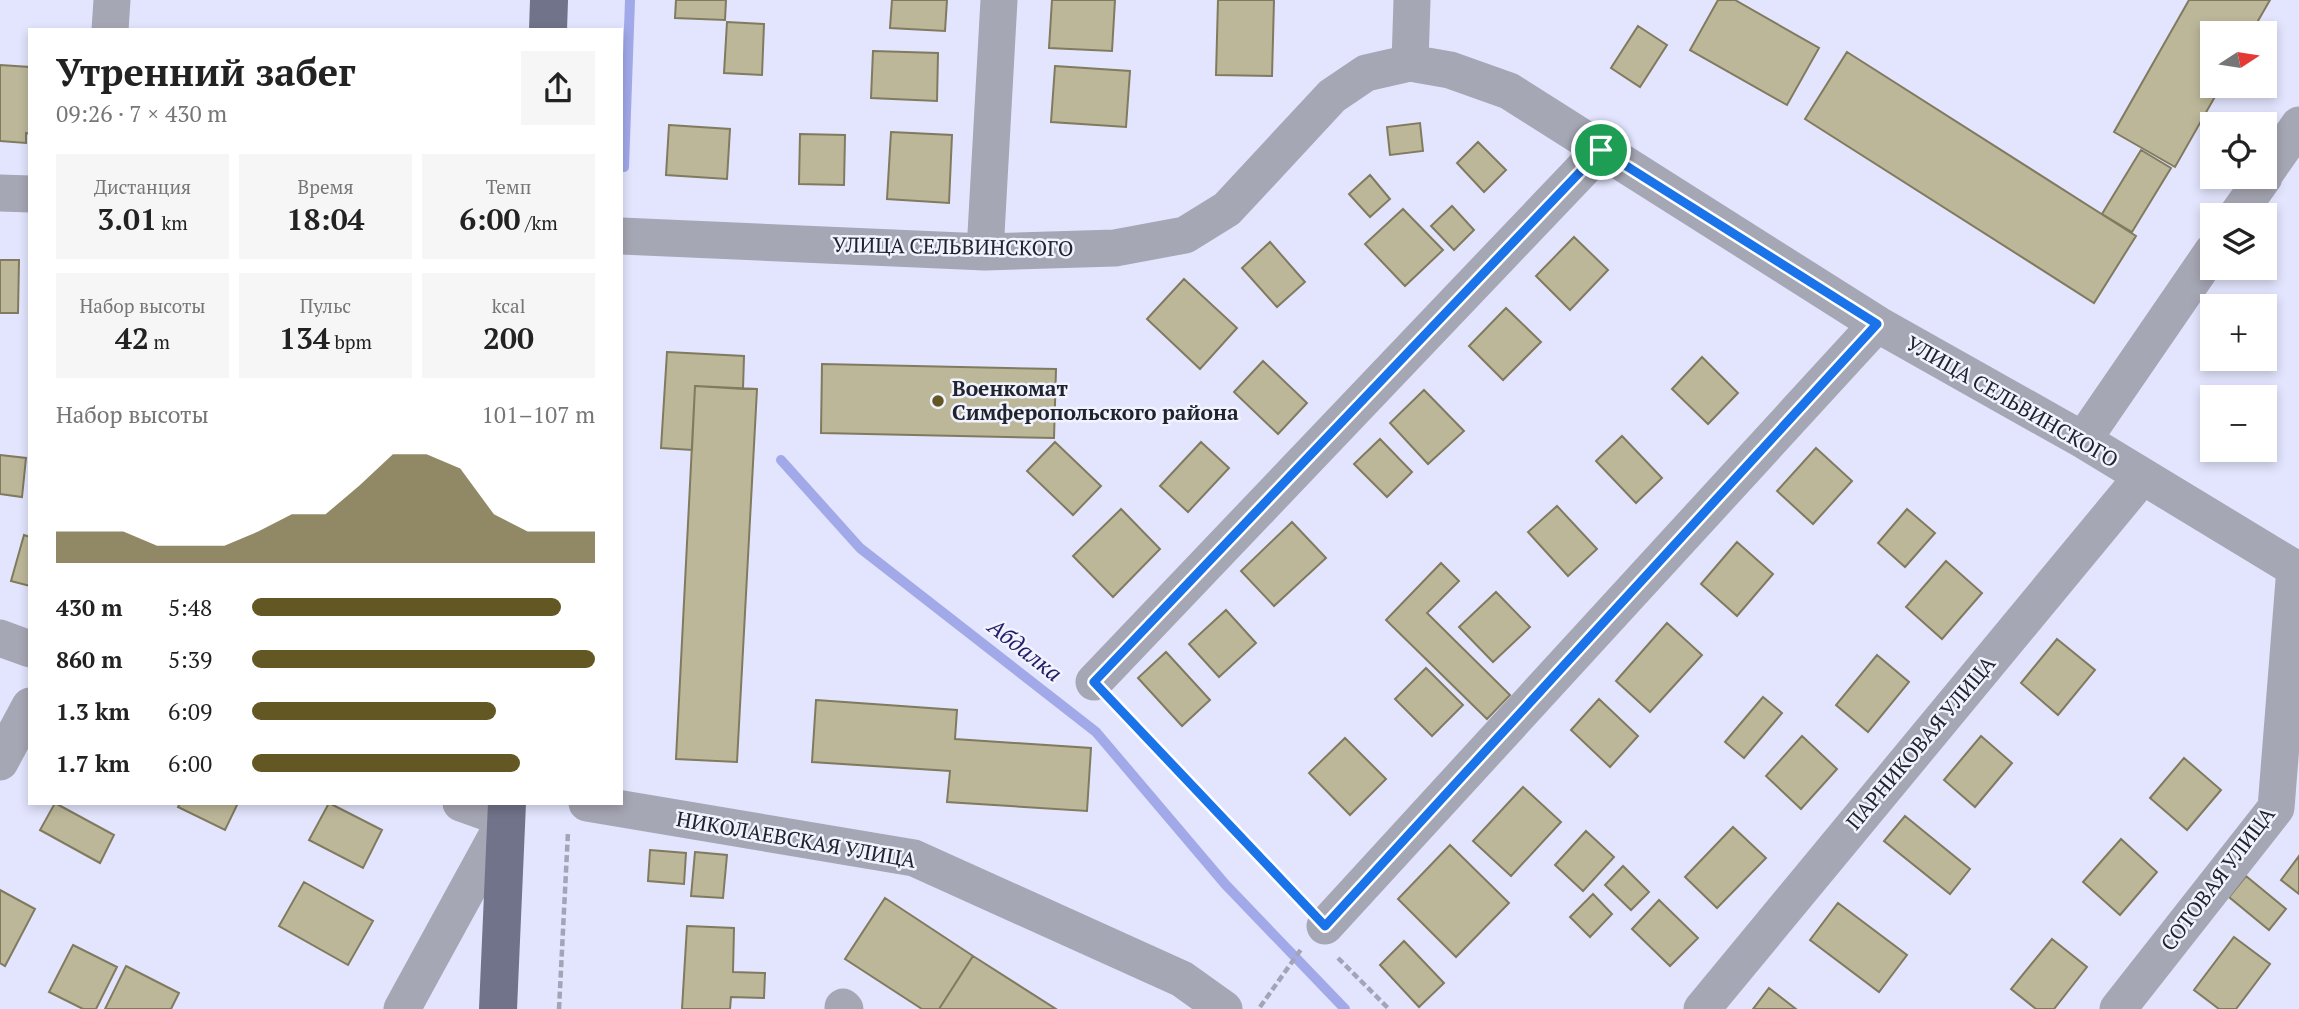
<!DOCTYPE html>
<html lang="ru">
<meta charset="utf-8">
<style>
:root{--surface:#fff;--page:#f6f6f6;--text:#222;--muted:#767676;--accent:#635824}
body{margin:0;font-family:"PT Serif",serif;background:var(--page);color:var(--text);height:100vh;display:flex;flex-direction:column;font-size:26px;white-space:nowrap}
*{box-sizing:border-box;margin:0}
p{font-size:23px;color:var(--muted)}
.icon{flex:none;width:38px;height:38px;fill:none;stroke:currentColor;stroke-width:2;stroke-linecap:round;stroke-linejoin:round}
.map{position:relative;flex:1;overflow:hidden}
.sheet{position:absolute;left:28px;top:28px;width:595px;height:777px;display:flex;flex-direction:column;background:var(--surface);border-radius:0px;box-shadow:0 4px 10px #0003}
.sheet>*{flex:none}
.needle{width:46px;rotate:78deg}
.controls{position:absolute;left:2200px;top:21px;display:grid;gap:14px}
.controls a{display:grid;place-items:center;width:77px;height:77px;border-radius:0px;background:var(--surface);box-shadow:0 4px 10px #0003;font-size:35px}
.pin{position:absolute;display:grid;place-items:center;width:60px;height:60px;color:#fff;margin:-30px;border:4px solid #fff;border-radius:50%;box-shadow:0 2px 7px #0007}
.round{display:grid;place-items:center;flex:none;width:74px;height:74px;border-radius:0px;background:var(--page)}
.headline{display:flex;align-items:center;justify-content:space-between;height:119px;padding:0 28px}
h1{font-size:38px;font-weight:700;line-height:52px}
.stats{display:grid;grid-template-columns:repeat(3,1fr);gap:10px;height:119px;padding:7px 28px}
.stats div{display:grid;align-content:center;border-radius:0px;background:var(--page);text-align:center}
.stats b{font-size:30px;font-weight:700}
.stats small{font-size:19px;font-weight:400}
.stats p{font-size:19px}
.chart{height:196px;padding:14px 28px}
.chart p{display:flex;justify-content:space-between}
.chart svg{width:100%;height:126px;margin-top:7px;fill:var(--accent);opacity:.7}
ul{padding:0 28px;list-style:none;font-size:23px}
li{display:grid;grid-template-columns:112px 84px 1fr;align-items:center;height:52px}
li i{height:18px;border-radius:9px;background:var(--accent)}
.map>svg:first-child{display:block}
</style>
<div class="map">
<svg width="2299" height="1009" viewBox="0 0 2299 1009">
<rect width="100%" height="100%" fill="#e2e5fd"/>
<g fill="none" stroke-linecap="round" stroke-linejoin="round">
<path stroke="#a2a9e9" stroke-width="10" d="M624,167L630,0
M781,460L860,548L1096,732L1225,884L1345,1009"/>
</g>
<path fill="#bdb79a" stroke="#807a5f" stroke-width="2" d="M676,0H726L725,20L675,18Z
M892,0H947L945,31L890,28Z
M1052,0H1115L1112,51L1049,48Z
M1218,0H1274L1272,76L1216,75Z
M1718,0H1735L1819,48L1787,105L1690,50Z
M2189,0H2270L2251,33H2212V86H2221L2175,167L2114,132Z
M727,22L764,24L762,75L724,73Z
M1638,26L1667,45L1640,87L1611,68Z
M873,51L938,53L937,101L871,98Z
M1847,52L2136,236L2094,303L1805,119Z
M0,65L30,67V134L26,133V143L0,141Z
M1055,66L1130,71L1126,127L1051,122Z
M1420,123L1423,151L1390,155L1387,127Z
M669,125L730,129L727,179L666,175Z
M891,132L952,135L949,203L887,199Z
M800,134L845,135L844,185L799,184Z
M1478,142L1506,170L1484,192L1457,163Z
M2141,150L2171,168L2132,232L2102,214Z
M1370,175L1390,199L1370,217L1349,194Z
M1452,206L1474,230L1454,250L1431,226Z
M1403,209L1443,250L1405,286L1365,244Z
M1574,237L1608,270L1570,310L1536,276Z
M1270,242L1305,282L1277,307L1242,268Z
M0,260H19L18,313H0Z
M1184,279L1237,328L1200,369L1147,319Z
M1506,308L1541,342L1503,380L1469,346Z
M667,352L744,356L743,389L695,386L692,450L661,448Z
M1702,357L1738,393L1708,424L1672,389Z
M1263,361L1307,403L1278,434L1234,392Z
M822,364L1056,369L1054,438L821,433Z
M695,386L757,389L737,762L676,759Z
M1424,390L1464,431L1428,464L1390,423Z
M1622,436L1662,478L1636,503L1596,461Z
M1380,439L1412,472L1387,497L1354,464Z
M1055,442L1101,486L1073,515L1027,471Z
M1201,442L1229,468L1188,512L1160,486Z
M1816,448L1852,481L1813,524L1777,491Z
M0,455L26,458L22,497L0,494Z
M1557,506L1597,549L1568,576L1528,532Z
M1121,509L1160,549L1113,597L1073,556Z
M1907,509L1935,533L1905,567L1878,543Z
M1292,522L1326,558L1274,606L1241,571Z
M24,535L30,537V586L11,581Z
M1737,542L1773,574L1737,616L1701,584Z
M1946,561L1982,593L1942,639L1906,607Z
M1441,563L1459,581L1427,613L1510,695L1487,719L1386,620Z
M1496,592L1530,627L1493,662L1459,627Z
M1226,610L1256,643L1219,677L1189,644Z
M1667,623L1702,655L1650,712L1616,681Z
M2057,639L2095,670L2058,715L2021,683Z
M1166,652L1210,700L1182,726L1138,678Z
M1877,655L1909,682L1868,732L1836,705Z
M1426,668L1463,705L1432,736L1395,699Z
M1763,697L1782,713L1744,758L1725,742Z
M1599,699L1638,736L1610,767L1571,730Z
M816,700L957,710L955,739L1091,748L1087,811L947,802L950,771L812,762Z
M1802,736L1837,769L1801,809L1766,776Z
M1981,736L2012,763L1975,807L1944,780Z
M1345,738L1386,779L1350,815L1309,773Z
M2184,758L2221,790L2187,830L2150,798Z
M1523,787L1561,822L1511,876L1473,841Z
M55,803L114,835L100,863L40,830Z
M180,803H238L225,830L178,807Z
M329,803L382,830L363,868L309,840Z
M1905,816L1970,869L1950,894L1884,841Z
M1733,827L1766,858L1717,908L1685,877Z
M1586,831L1614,857L1583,891L1555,865Z
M2121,839L2157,872L2120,915L2083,882Z
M1450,845L1509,903L1456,957L1398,899Z
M650,850L686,853L684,884L648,881Z
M695,852L727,855L723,898L691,896Z
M2299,856V894L2281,880Z
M1623,866L1649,892L1631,910L1605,885Z
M2246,876L2286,909L2269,930L2229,897Z
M304,882L373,921L348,965L279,926Z
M0,890L35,909L5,966L0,963Z
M1593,894L1612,914L1590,937L1570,917Z
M885,898L973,956L939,1009H922L845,959Z
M1659,900L1698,938L1670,966L1632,929Z
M1838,903L1907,955L1879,992L1810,940Z
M687,926L734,928L733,972L765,973L764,998L731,997L730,1009H682Z
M2234,937L2270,964L2236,1009H2219L2194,990Z
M2052,939L2087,967L2054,1009H2036L2011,989Z
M1404,941L1444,983L1419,1007L1380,965Z
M73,945L117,967L96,1009H83L49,992Z
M973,956L1056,1009H939Z
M126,966L179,993L171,1009H105Z
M1769,988L1796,1009H1753Z"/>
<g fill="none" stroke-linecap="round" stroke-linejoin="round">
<path stroke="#a2a5b8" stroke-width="4.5" stroke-dasharray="7 3.5" stroke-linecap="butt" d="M1118,707L1301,901
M1338,958L1389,1009
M1260,1007L1302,948
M559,1009L568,832"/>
<path stroke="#a6a7b4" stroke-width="37" d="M110,30L112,0
M1410,63L1412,0
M2264,175L2299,125
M0,193L30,194
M2237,215L2264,177
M621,236L985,252L1115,248L1185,235L1227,209L1332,96L1366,73L1410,63L1450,70L1509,91L1877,324L2083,440L2299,571
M985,252L999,0
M2083,440L2212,252
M0,638L30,649
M1094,682L1601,150
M0,762L30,706
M587,803L914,858L1182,979L1224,1009
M1325,926L1877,324
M843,1007L845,1009
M402,1009L506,819L461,803
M1702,1009L2141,478
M2118,1009L2276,808L2295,568"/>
<path stroke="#707389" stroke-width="38" d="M548,30L549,0
M498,1009L507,803"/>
</g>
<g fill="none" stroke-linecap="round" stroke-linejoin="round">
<g stroke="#fff" stroke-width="14">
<path id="route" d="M1601,150L1877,324L1325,926L1094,682Z"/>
</g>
<use href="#route" stroke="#1a73e8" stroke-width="9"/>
</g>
<circle fill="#635824" stroke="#f1f3ff" stroke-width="2.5" cx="938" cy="401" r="7"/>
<g text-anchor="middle" stroke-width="5" stroke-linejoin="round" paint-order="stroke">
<g font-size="21" fill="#20222c" stroke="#f1f3ff">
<text transform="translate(953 247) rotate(1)" y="7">УЛИЦА СЕЛЬВИНСКОГО</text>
<text transform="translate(2012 402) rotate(30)" y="7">УЛИЦА СЕЛЬВИНСКОГО</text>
<text transform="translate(1921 743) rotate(-50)" y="7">ПАРНИКОВАЯ УЛИЦА</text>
<text transform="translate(796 840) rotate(10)" y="7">НИКОЛАЕВСКАЯ УЛИЦА</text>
<text transform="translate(2218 879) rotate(-53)" y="7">СОТОВАЯ УЛИЦА</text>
</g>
<g font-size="21" font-weight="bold" fill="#20222c" stroke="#f1f3ff" text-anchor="start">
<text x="952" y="396">Военкомат<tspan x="952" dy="24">Симферопольского района</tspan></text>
</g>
<g font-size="23" font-style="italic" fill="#221b65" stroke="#f1f3ff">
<text transform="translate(1025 650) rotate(38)" y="8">Абдалка</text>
</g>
</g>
</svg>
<div class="controls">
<a><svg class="needle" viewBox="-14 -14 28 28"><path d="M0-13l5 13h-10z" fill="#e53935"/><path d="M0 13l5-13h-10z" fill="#767676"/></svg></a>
<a><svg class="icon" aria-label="locate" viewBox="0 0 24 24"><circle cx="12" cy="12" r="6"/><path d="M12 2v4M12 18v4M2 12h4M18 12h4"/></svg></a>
<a><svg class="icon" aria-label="layers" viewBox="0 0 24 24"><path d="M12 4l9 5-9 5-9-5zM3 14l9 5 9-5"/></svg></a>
<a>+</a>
<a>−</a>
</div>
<div class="pin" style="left:1601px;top:150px;background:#1e9e55"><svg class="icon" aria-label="arrive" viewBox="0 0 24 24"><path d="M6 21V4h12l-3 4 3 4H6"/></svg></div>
<section class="sheet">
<div class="headline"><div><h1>Утренний забег</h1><p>09:26 · 7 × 430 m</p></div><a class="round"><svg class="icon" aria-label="share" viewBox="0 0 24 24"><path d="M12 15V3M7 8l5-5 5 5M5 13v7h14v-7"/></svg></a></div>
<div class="stats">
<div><p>Дистанция</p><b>3.01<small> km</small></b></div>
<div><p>Время</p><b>18:04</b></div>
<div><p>Темп</p><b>6:00<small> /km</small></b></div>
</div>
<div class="stats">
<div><p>Набор высоты</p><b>42<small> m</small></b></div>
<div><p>Пульс</p><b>134<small> bpm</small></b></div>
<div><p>kcal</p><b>200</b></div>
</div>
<div class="chart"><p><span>Набор высоты</span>101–107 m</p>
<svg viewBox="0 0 160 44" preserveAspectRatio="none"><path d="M0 44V33L10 33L20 33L30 38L40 38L50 38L60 33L70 27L80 27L90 17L100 6L110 6L120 11L130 27L140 33L150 33L160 33V44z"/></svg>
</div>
<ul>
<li><b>430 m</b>5:48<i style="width:90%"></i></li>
<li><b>860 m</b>5:39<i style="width:100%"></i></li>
<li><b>1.3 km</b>6:09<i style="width:71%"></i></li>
<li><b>1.7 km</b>6:00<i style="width:78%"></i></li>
</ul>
</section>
</div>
